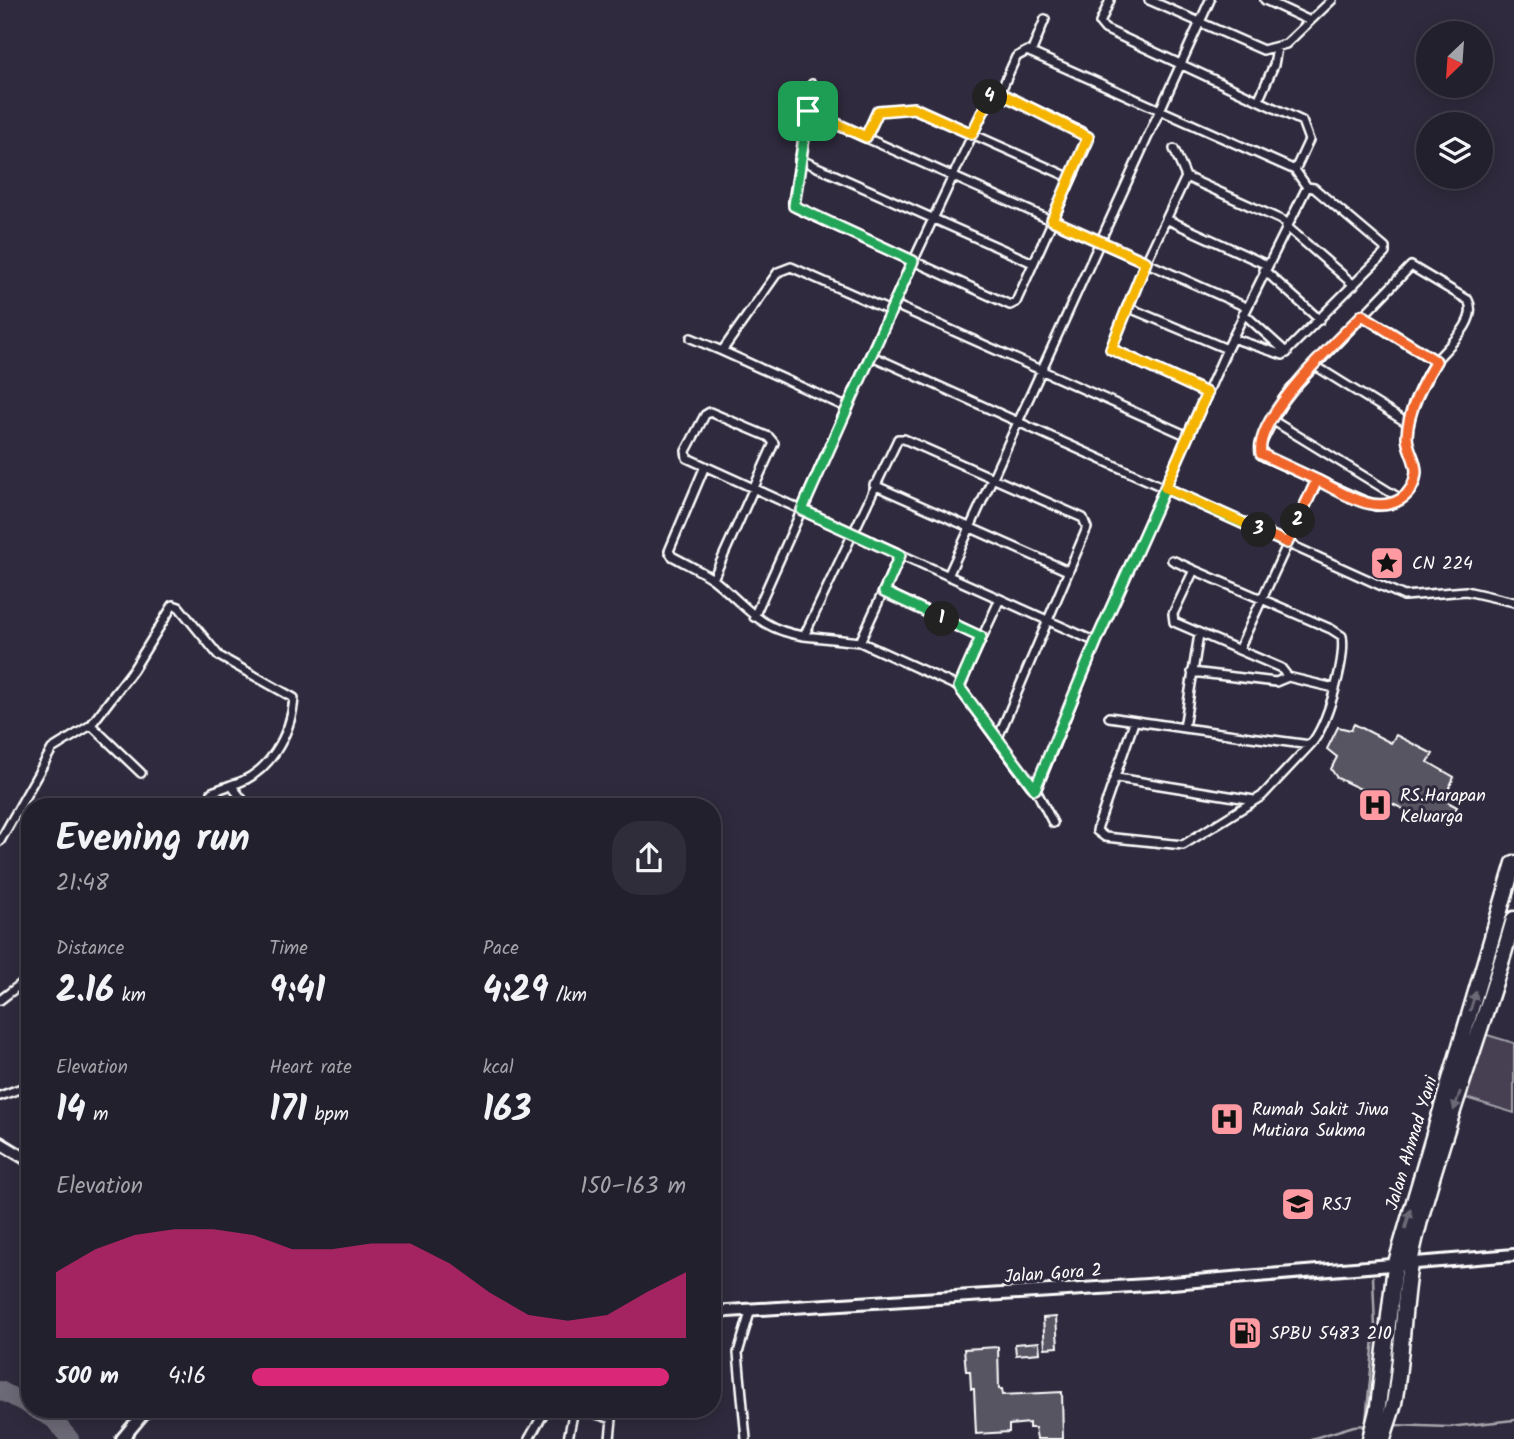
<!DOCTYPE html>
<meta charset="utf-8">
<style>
:root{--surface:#23202e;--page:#2f2d3a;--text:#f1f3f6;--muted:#a3a3aa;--line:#403e4a;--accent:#db2777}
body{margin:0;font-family:Kalam,sans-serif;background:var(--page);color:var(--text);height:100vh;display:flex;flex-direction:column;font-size:26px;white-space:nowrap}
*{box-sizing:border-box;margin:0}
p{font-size:23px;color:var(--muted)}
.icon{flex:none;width:38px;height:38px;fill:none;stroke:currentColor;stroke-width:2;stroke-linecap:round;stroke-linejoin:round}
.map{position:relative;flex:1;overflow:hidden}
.details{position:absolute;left:21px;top:798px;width:700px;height:620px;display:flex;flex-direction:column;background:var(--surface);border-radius:28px;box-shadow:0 4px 18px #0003,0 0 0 2px var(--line)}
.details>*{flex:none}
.needle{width:46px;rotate:205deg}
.buttons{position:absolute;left:1416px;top:21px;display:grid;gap:14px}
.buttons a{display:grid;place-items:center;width:77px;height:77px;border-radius:50%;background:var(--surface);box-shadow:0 4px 18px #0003,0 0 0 2px var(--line);font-size:35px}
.pin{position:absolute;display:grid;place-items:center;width:60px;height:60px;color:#fff;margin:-30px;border-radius:14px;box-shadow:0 4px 10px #0006}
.km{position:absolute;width:35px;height:35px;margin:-18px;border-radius:50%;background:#222;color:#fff;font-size:19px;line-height:35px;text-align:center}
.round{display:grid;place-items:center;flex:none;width:74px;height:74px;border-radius:28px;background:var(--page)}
.head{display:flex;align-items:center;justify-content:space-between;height:119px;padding:0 35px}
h1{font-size:38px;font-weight:700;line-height:52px}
.stats{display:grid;grid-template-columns:repeat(3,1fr);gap:10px;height:119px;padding:7px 35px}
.stats div{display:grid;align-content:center}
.stats b{font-size:35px;font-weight:700}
.stats small{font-size:19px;font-weight:400}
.stats p{font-size:19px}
.chart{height:196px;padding:14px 35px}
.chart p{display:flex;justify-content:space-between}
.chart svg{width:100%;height:126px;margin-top:7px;fill:var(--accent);opacity:.7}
ul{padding:0 35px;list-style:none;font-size:23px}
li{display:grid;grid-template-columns:112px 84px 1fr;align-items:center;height:52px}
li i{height:18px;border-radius:9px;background:var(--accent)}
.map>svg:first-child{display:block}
</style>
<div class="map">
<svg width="1514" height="1439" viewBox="0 0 1514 1439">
<rect width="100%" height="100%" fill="#2f2a3d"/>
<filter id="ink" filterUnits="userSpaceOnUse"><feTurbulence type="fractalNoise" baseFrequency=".0143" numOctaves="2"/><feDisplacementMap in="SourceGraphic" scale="14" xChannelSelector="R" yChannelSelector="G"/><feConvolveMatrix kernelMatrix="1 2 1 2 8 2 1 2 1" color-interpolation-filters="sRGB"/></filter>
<g filter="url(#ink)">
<path fill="#464152" stroke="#a2a0a8" stroke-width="2" d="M1484,1034L1514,1043V1113L1466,1098Z"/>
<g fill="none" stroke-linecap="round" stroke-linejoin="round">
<path stroke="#a7a6ad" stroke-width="2.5" d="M1366,1421L1375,1328L1373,1277
M1393,1425L1449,1427L1514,1420
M1311,1439L1354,1426L1369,1425
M1362,1439L1364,1426"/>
<path stroke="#6d6a77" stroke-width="18" d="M0,1390L30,1406
M34,1409L53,1419L70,1439"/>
</g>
<path fill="#595564" stroke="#fff" stroke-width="2" d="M1354,724L1391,743L1396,735L1433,754L1428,762L1454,777L1444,800L1457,807L1451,819L1437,812L1431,822L1337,778L1331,769L1337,757L1327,749L1338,727L1351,730Z
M1056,1317L1058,1347L1045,1348L1043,1318Z
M1039,1342L1040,1353L1016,1355L1015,1344Z
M998,1347L999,1389H1002L1003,1395L1062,1392L1063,1439H1037L1035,1428H1029V1423L1009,1425V1432L976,1434L974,1389H971L970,1371H966L964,1349Z"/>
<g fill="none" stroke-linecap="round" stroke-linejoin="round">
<g stroke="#fff" stroke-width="12">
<path id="street" d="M1110,0L1100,23L1105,29L1302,121L1309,140L1295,170
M1149,0L1263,50L1286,44L1332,0
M1265,0L1308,20
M1031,53L1045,19
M1000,93L1016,57L1027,51L1295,170L1307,187L1314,188L1385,248V253L1283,355L1232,338
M1259,99L1274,65L1277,48
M808,112L1246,307
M866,137L878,111L914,108L1071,178
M1174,149L1186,177L1146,262L1111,349L1207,393
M799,159L1033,263
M1186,177L1288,223
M1166,219L1267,265
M1286,226L1354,285
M1411,266L1468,300C1480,322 1445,348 1434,363C1422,382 1406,416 1407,439C1407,447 1412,453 1414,460C1422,487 1402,505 1376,506L1265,457L1260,446L1285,397Z
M1264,270L1320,320
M893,304L1188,436
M1127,307L1227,349
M1243,313L1287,353
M1362,315L1435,361
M691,338L722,351
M872,356L1404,596L1466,591L1514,602
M1314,365L1409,424
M848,408L722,351L778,272L791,267L890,311
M1272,420L1401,499
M705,466L669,551L672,556C686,564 702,571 714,580C748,607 758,629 804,636
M874,485L1068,571
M900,555L860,642L804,636L898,439H904L1083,518L1087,528L997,740L959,687L1000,599
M1172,560L1194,570
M948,576L1210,0
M713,579L774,443L769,437L710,412L705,415L686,451L687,458C823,520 959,581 1096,642
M884,591L981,637
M754,617L890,311L990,97L994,93L1004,95L1082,132L1089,140L1016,302L1010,305L797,208L793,202L812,84
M1199,634L1184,728L1310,745C1327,727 1346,660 1342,636L1331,629L1194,570L1173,614L1174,622L1281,668L1288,677L1334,688
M860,642L959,687
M1239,649L1317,480
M1192,672L1276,682L1288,677
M1109,717L1184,728
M1134,722L1098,826L1097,831L1105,837L1183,845L1262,796L1310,745
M91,725L141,773
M997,740L1031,786L1035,788L1038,786L1096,642L1227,349L1307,187
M1117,778L1254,800
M1035,788L1053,823
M211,801L212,792L231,785
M0,841L52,749L91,725L133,670L173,605L179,607L219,656L294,698C291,735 268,776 231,785L248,807
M0,1000L30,977
M0,1096L30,1085
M581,1409L612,1419L610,1439
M529,1439L546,1409
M568,1439L574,1409
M746,1439L738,1353L751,1309"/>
</g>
<g stroke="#fff" stroke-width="16">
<path id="secondary" d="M0,1143L30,1161
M712,1312L1147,1285L1514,1255
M122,1439L147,1409"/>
</g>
<g stroke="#fff" stroke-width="19">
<path id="highway" d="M1370,1439L1378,1407L1395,1266L1514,863
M1383,1439C1386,1427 1391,1415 1394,1403C1404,1349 1402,1293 1415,1240C1442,1131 1484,1027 1514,919"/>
</g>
<use href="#street" stroke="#2f2a3d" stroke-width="7"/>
<use href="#secondary" stroke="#2f2a3d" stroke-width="10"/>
<use href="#highway" stroke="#2f2a3d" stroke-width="14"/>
</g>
<defs><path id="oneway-solid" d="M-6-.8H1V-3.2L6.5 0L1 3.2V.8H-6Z" transform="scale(1.75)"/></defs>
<g fill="#6d6a77">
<use href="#oneway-solid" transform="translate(1473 1001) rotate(-73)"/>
<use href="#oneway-solid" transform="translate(1457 1101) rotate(109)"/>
<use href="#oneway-solid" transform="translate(1408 1219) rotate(-75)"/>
</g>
</g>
<g fill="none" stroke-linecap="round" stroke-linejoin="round" filter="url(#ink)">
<g stroke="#fff" stroke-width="14">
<path id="split-1" d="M808,111L794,206L913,261L802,510L900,555L884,592L942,619"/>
</g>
<g stroke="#fff" stroke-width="14">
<path id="split-2" d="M942,619L981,637L959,687L1035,789L1096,642L1165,488L1287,543L1298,521"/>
</g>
<g stroke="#fff" stroke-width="14">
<path id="split-3" d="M1259,530L1287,543L1317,480L1261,454C1254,417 1337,341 1362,315L1436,361C1423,383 1408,410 1407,436C1407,449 1416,459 1416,472C1415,483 1410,493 1401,499C1374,516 1342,492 1317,480L1298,521"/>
</g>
<g stroke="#fff" stroke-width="14">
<path id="split-4" d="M990,97L994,93L1004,95L1088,137L1052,220L1146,262L1111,349L1207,393L1165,488L1259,530"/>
</g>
<g stroke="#fff" stroke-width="14">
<path id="split-5" d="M808,111L866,137L878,111L914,108L972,134L990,97"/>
</g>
<use href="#split-1" stroke="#22a559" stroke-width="9"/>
<use href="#split-2" stroke="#22a559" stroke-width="9"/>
<use href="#split-3" stroke="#f0652b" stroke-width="9"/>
<use href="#split-4" stroke="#f5b400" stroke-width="9"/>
<use href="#split-5" stroke="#f5b400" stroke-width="9"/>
</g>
<defs>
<g id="sight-square" transform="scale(1.75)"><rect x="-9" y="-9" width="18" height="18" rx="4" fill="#ff9aa2" stroke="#2f2a3d"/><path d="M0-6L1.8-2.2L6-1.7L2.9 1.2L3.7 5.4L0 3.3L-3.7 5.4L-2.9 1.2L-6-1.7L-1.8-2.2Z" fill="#111"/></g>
<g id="hospital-square" transform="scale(1.75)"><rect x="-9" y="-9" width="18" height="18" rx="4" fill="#ff9aa2" stroke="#2f2a3d"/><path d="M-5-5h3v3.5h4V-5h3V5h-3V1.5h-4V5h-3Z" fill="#111"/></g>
<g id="university-square" transform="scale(1.75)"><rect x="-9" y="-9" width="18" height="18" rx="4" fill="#ff9aa2" stroke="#2f2a3d"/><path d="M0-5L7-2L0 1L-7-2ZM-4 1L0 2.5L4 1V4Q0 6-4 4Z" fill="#111"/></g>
<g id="fuel-square" transform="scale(1.75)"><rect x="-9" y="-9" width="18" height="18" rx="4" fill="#ff9aa2" stroke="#2f2a3d"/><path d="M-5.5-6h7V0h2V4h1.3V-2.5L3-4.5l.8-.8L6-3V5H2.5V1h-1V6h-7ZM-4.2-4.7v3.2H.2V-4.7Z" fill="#111"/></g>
</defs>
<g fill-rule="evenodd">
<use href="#sight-square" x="1387" y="563"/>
<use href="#hospital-square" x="1375" y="805"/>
<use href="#hospital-square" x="1227" y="1119"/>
<use href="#university-square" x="1298" y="1204"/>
<use href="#fuel-square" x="1245" y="1333"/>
</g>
<g text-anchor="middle" stroke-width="6" stroke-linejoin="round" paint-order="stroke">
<g font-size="18" fill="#fff" stroke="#2f2a3d" text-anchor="start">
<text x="1412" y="569">CN 224</text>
<text x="1400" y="801">RS.Harapan<tspan x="1400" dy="21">Keluarga</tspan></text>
<text x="1252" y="1115">Rumah Sakit Jiwa<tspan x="1252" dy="21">Mutiara Sukma</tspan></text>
<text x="1322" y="1210">RSJ</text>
<text x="1270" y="1339">SPBU 5483 210</text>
</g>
<g font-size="18" fill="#fff" stroke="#2f2a3d">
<text transform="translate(1411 1143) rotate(-73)" y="6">Jalan Ahmad Yani</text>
<text transform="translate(1053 1273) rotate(-4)" y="6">Jalan Gora 2</text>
</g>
</g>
</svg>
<div class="buttons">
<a><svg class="needle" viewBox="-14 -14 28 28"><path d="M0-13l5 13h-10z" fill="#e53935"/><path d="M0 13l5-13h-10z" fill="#a3a3aa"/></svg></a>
<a><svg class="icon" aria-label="layers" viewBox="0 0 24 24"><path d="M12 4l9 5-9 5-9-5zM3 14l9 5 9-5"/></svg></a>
</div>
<div class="pin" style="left:808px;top:111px;background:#1e9e55"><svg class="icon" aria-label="arrive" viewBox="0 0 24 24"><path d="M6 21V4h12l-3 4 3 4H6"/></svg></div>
<b class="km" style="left:942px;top:619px">1</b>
<b class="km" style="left:1298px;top:521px">2</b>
<b class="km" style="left:1259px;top:530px">3</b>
<b class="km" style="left:990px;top:97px">4</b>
<section class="details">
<div class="head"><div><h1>Evening run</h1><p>21:48</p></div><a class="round"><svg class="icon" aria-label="share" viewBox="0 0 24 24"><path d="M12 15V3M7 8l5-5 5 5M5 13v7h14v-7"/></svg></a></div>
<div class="stats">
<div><p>Distance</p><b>2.16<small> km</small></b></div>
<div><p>Time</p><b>9:41</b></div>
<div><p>Pace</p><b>4:29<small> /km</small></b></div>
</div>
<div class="stats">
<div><p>Elevation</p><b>14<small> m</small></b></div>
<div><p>Heart rate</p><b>171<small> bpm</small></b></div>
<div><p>kcal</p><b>163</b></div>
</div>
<div class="chart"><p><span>Elevation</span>150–163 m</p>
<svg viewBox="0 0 160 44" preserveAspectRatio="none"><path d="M0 44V21L10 13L20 8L30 6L40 6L50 8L60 13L70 13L80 11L90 11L100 18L110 28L120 36L130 38L140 36L150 28L160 21V44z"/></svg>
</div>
<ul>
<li><b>500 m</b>4:16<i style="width:96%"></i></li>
</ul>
</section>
</div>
